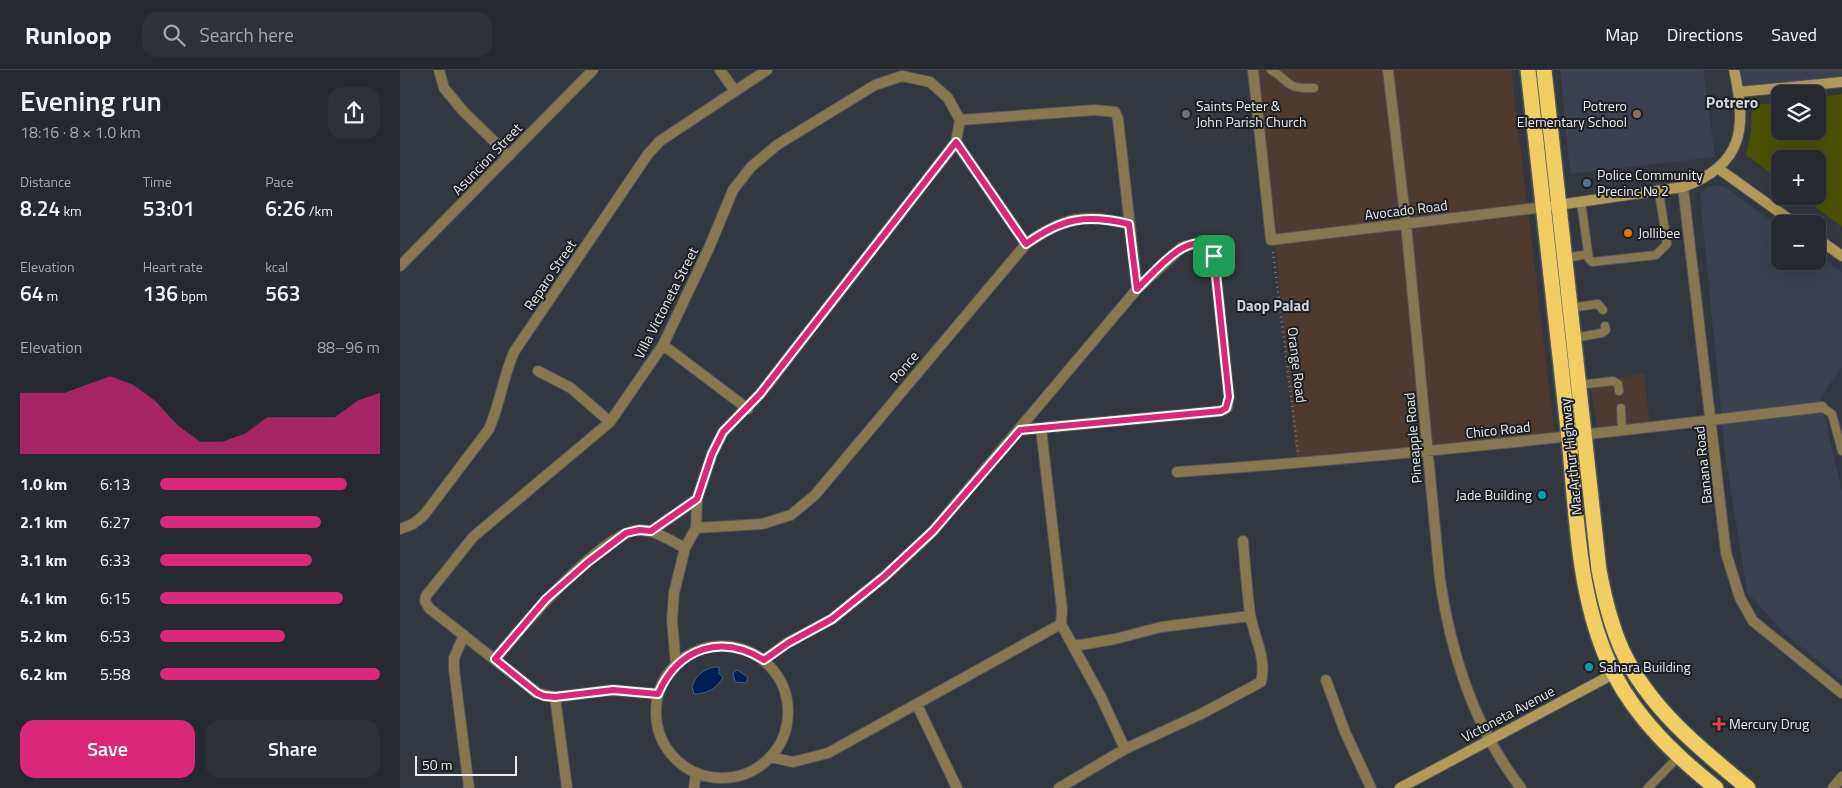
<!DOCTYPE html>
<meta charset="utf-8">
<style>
:root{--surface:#26292f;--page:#2e3137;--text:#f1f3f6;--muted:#a4a6aa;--line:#42454b;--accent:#db2777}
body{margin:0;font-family:"Titillium Web",sans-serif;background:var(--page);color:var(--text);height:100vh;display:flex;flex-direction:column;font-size:19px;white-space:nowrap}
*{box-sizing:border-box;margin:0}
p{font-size:16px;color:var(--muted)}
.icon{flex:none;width:28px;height:28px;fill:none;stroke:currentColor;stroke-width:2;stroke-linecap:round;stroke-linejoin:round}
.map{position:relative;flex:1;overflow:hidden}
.sheet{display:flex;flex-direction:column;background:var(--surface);width:400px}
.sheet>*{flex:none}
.tools{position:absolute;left:1371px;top:15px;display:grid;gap:10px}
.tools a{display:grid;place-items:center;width:55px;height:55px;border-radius:10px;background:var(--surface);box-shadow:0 5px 20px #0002,0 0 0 1px var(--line);font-size:25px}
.scale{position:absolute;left:15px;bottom:12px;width:102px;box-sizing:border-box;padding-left:5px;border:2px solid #e8ebf0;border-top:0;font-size:14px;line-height:18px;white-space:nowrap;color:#e8ebf0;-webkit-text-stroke:4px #1d1f22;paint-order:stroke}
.pin{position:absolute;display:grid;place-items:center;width:42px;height:42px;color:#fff;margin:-21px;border-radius:10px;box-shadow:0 2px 8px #0006}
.round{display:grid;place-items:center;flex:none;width:52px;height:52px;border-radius:15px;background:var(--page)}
.head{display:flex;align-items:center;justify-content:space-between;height:85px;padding:0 20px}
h1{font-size:28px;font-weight:600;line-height:38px}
.figures{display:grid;grid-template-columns:repeat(3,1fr);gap:8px;height:85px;padding:5px 20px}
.figures div{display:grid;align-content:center}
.figures b{font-size:21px;font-weight:600}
.figures small{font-size:14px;font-weight:400}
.figures p{font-size:14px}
.chart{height:140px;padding:10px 20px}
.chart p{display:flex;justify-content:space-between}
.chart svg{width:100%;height:90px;margin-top:5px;fill:var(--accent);opacity:.7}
.primary-button{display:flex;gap:10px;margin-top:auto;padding:10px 20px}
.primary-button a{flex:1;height:58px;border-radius:15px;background:var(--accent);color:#fff;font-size:20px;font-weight:600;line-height:58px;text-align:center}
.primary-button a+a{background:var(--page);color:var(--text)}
ul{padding:0 20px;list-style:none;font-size:16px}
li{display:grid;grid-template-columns:80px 60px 1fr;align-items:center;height:38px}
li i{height:12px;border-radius:6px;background:var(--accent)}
header{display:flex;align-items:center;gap:30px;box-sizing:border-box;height:70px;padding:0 25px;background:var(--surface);border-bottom:1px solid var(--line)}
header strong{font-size:24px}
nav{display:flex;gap:28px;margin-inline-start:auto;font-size:18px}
.search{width:350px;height:45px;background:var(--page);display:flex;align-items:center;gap:12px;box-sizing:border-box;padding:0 18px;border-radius:15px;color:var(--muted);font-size:19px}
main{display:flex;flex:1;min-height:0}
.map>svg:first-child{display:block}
</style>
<header>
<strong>Runloop</strong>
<div class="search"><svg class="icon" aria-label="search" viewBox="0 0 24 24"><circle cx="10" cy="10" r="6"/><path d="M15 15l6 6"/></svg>Search here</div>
<nav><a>Map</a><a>Directions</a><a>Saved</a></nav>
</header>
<main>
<section class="sheet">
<div class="head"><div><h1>Evening run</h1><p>18:16 · 8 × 1.0 km</p></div><a class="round"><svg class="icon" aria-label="share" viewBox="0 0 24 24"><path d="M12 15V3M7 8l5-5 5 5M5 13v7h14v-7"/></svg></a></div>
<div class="figures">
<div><p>Distance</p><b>8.24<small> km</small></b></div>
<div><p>Time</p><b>53:01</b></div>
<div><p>Pace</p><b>6:26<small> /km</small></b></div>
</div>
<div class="figures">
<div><p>Elevation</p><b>64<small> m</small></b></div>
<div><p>Heart rate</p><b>136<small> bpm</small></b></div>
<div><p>kcal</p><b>563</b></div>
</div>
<div class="chart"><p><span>Elevation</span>88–96 m</p>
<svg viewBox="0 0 160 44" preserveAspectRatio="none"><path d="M0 44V14L10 14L20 14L30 10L40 6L50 10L60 18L70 30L80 38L90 38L100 34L110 26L120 26L130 26L140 26L150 18L160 14V44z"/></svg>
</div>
<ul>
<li><b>1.0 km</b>6:13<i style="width:85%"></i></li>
<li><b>2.1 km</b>6:27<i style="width:73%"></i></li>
<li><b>3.1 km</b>6:33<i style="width:69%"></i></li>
<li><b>4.1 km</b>6:15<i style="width:83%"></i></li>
<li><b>5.2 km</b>6:53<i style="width:57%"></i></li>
<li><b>6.2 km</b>5:58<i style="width:100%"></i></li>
</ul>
<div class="primary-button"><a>Save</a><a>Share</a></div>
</section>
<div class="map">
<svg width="1442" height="718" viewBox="0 0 1442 718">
<rect width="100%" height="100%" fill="#33373f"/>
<path fill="#4d3a31" d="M858,0H1111L1155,365L897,395Z
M1244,304L1250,354L1197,360L1190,312Z"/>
<path fill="#3b414e" d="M1160,0H1303L1315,87L1170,104Z
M1334,0H1442V7L1342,22Z
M1308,116H1324L1380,157V191H1418V185L1442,202V297L1420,328L1442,421V610L1384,563L1347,522L1325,383L1300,124Z"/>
<path fill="#4b5103" d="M1442,24V157L1401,126H1418V89H1380V110L1346,85L1351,62L1352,35L1380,32V61H1418V27Z"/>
<path fill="#011e53" stroke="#465c82" d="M319,597V604L323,607C318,618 307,624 294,624L292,617C295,605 307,596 319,597Z
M337,600L348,607L346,613L335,612L333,603Z"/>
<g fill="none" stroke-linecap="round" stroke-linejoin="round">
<g stroke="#50545b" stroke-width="10">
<path id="lane" d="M871,0C892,12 884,19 914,18
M1181,132L1189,189L1192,192L1256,185L1267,174L1259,122
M1166,188L1188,184
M1169,238L1198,234L1203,240
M1173,268L1202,263L1206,260L1205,256
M1179,315L1213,311L1218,314L1219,321
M1422,337L1432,344L1442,381
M1221,338L1222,361
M1248,718L1279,686"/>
</g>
<g stroke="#50545b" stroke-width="12">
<path id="street" d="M39,0L44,18L63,41L109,86
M320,0L335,21
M853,0L871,170L1144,137
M988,0L1006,154L1040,510C1051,584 1074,658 1121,718
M560,50L695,40L715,42L718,49L737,219
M556,72L626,174
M1283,117L1326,483L1340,528L1353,551L1442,623
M0,196L193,0
M263,275L348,339
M138,301L171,318L210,352
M641,358L662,540L661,554
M777,402C992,387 1207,363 1422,337
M296,458L362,454L391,445L415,425L626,174C663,147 685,143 729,154
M0,459L13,454L24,445L89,359C100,334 103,307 114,282L248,84L260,71L367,0
M251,461L297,429
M64,565L54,588V599L69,718
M674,576L715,569L761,557L850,546
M256 642a66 66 0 1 1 132 0a66 66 0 1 1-132 0Z
M95,589C119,560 203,461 239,460C256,460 271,471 285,478
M364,590L387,573L432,549L485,506L533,461L737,219L782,177L797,173L805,175L814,186L829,327L827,338L821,341L619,360
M276,595L272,550L274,523L285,478L296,458L297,429L312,384L323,362L360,324L556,72L560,50
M926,610L945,662L971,718
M258,624L213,620L155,627L137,623L29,538L25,531L26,526L73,467L210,352L263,275L309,178L333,120L351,97L377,75L475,15L502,6L530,12L548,28L560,50
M155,627L167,718
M517,635L557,718
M370,687L393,692L428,683L661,554L701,627L725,679
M294,718L296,703
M659,718L725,679L801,644L861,612C867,588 854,568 850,544C847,520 845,495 843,471
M1433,718L1442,707"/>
</g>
<g stroke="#50545b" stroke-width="12">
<path id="secondary" d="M1339,22L1442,12
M1319,99L1396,154
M1144,137L1283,117C1344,95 1347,57 1334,0
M1418,169L1442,186
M1000,718L1230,595"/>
</g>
<g stroke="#50545b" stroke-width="18">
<path id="highway" d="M1128,0C1142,120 1155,240 1168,359C1177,441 1176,528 1214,604C1238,650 1276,686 1316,718
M1144,0L1199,500C1204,527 1211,555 1222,580C1249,638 1300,679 1348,718"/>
</g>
<path stroke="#7c8087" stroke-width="2.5" stroke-dasharray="1 4" stroke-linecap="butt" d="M873,182L898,382"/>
<use href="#lane" stroke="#85774f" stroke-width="8"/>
<use href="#street" stroke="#85774f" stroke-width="10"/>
<use href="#secondary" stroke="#b09a59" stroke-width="10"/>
<use href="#highway" stroke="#f1ce64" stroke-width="15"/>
</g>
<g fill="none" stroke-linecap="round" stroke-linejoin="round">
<g stroke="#fff" stroke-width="10">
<path id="route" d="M556,72L626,174C662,148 686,144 729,154L737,219C754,203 795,150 814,186L829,327L826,338L821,341L620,360L533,461L485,506L432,549L388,573L364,590C321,563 278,578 258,624L213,620L155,627L144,626L137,623L95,589L146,529L188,492L226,463L239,460L251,461L297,429L312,384L323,362L360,324Z"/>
</g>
<use href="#route" stroke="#db2777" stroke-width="6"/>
</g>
<circle fill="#6b7280" stroke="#1d1f22" stroke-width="2" cx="786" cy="44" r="5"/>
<circle fill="#8d6e63" stroke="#1d1f22" stroke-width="2" cx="1237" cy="44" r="5"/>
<circle fill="#5c6f8a" stroke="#1d1f22" stroke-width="2" cx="1187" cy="113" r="5"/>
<circle fill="#e8710a" stroke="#1d1f22" stroke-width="2" cx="1228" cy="163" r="5"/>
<g fill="#0f9aa8" stroke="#1d1f22" stroke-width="2">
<circle cx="1142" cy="425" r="5"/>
<circle cx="1189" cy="597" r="5"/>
</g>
<path fill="#e0444e" stroke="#1d1f22" stroke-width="2" d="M1316.5 646.5h5v5h5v5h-5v5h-5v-5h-5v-5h5z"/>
<g text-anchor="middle" stroke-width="4" stroke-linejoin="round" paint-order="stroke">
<g font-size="14" fill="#e8ebf0" stroke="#1d1f22" text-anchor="start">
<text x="796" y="41">Saints Peter &amp;<tspan x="796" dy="16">John Parish Church</tspan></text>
<text x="1227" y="41" text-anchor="end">Potrero<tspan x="1227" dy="16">Elementary School</tspan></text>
<text x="1197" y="110">Police Community<tspan x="1197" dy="16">Precinc № 2</tspan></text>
<text x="1238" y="168">Jollibee</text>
<text x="1132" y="430" text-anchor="end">Jade Building</text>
<text x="1199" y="602">Sahara Building</text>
<text x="1329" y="659">Mercury Drug</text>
</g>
<g font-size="14" fill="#e8ebf0" stroke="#1d1f22">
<text transform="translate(87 89) rotate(-46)" y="5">Asuncion Street</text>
<text transform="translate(1006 140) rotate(-7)" y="5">Avocado Road</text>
<text transform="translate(150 205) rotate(-56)" y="5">Reparo Street</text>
<text transform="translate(266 233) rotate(-63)" y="5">Villa Victoneta Street</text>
<text transform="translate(897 295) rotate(83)" y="5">Orange Road</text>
<text transform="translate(504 297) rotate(-50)" y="5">Ponce</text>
<text transform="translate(1098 360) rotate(-6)" y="5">Chico Road</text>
<text transform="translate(1013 368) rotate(-95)" y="5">Pineapple Road</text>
<text transform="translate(1171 387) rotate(-96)" y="5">MacArthur Highway</text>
<text transform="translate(1303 395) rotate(-96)" y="5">Banana Road</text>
<text transform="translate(1108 644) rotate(-28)" y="5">Victoneta Avenue</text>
</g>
<g font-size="15" font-weight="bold" fill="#cdd2db" stroke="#1d1f22">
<text x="873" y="241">Daop Palad</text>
</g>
<g font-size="16" font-weight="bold" fill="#cdd2db" stroke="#1d1f22">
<text x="1332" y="38">Potrero</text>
</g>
</g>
</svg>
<div class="tools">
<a><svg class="icon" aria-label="layers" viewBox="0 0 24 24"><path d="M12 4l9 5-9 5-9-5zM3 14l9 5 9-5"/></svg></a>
<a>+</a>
<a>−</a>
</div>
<div class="scale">50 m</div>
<div class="pin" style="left:814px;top:186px;background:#1e9e55"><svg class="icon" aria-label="arrive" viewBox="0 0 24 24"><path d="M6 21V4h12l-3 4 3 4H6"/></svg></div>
</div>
</main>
